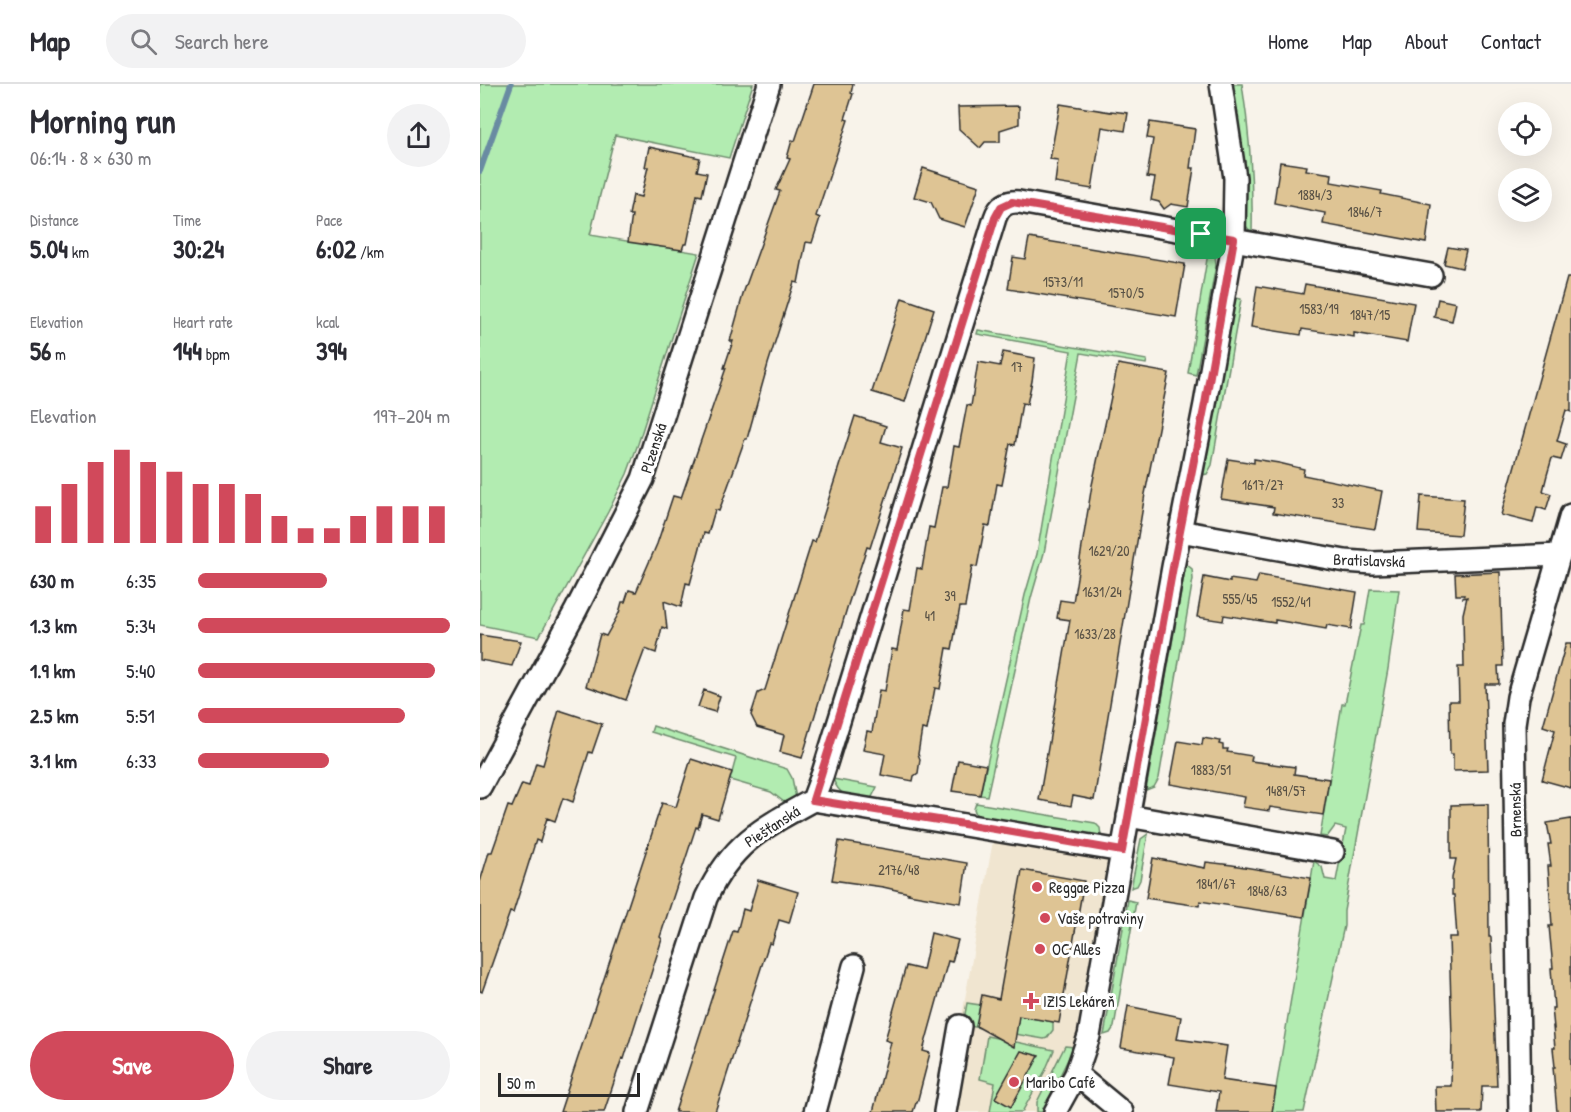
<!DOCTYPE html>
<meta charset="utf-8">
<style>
:root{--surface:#fff;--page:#f2f2f3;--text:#2b2b33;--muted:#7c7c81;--line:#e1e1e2;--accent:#d1495b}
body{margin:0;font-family:"Patrick Hand",sans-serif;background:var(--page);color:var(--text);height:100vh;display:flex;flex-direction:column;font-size:22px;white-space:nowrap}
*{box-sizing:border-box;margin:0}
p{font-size:20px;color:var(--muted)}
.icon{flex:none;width:33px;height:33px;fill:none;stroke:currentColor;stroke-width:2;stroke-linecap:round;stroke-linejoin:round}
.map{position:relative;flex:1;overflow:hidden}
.sheet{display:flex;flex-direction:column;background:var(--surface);width:480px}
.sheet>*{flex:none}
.tools{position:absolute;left:1018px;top:18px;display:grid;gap:12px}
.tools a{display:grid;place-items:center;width:54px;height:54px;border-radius:50%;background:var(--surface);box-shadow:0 6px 24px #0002;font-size:30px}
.scale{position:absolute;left:18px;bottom:15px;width:142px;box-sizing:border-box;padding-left:6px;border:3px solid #2b2b2b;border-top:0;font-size:16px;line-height:21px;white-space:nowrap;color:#2b2b2b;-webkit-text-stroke:4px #fff;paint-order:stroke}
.pin{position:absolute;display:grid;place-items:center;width:51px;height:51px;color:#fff;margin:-26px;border-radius:12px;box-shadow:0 3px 9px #0006}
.round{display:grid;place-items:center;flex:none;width:63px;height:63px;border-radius:32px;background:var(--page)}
.overview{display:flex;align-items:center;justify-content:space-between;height:102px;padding:0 30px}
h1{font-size:33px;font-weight:700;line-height:45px}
.figures{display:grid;grid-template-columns:repeat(3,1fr);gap:9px;height:102px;padding:6px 30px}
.figures div{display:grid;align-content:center}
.figures b{font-size:26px;font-weight:700}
.figures small{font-size:16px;font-weight:400}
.figures p{font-size:16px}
.chart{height:168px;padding:12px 30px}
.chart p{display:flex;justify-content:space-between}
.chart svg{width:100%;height:108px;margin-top:6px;stroke:var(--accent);stroke-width:6}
.primary-button{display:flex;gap:12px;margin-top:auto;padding:12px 30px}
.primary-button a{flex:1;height:69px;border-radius:36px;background:var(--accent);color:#fff;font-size:24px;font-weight:700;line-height:69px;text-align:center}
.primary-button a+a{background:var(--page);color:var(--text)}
ul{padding:0 30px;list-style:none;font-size:20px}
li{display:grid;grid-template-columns:96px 72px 1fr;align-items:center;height:45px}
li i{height:15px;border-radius:8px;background:var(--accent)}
header{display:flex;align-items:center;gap:36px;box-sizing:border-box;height:84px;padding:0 30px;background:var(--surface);border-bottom:2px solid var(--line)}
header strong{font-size:28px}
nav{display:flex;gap:33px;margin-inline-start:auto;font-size:21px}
.search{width:420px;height:54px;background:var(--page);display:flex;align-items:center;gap:15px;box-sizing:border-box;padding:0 21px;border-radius:33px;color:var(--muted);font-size:22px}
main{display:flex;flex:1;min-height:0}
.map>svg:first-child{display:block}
</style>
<header>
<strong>Map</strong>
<div class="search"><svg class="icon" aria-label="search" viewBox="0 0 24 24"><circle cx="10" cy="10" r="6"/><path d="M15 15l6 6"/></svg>Search here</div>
<nav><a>Home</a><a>Map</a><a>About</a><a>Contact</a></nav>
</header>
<main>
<section class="sheet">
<div class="overview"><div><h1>Morning run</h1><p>06:14 · 8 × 630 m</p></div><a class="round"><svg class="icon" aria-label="share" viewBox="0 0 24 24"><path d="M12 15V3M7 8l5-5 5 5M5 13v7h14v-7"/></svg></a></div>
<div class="figures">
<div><p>Distance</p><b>5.04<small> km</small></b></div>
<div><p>Time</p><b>30:24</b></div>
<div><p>Pace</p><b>6:02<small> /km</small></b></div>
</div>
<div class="figures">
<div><p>Elevation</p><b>56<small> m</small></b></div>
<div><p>Heart rate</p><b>144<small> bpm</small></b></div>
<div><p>kcal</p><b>394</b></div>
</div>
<div class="chart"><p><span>Elevation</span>197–204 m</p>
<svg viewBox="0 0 160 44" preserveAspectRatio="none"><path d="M5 44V29M15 44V20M25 44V11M35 44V6M45 44V11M55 44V15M65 44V20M75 44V20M85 44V24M95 44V33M105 44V38M115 44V38M125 44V33M135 44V29M145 44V29M155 44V29"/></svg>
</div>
<ul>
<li><b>630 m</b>6:35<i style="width:51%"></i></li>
<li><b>1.3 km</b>5:34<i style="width:100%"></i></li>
<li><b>1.9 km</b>5:40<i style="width:94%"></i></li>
<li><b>2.5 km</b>5:51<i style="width:82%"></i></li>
<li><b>3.1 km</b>6:33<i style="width:52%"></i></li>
</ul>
<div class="primary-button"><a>Save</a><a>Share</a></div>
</section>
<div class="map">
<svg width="1091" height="1028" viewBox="0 0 1091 1028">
<rect width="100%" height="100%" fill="#f8f3ea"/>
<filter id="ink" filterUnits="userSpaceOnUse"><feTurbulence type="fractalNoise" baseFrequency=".0167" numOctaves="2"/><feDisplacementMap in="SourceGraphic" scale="12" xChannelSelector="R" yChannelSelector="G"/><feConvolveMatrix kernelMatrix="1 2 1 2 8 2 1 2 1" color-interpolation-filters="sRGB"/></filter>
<g filter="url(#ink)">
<path fill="#f0e5d0" d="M515,745L642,767L609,952L575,1028H465Z"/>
<path fill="#b2ecb1" stroke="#6e8c6e" stroke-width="1.5" d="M0,0H273L249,74L135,51L110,151L219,169L158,360L147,390L128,428L59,553L0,541Z
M752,0H762C770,50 773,98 772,149L765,141V85Z
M729,163L735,171L736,181L716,291L708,289Z
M752,213L761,215L732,381L727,390L722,391Z
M498,246L667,276L666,280L601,269L564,469L551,514L507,712L500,711L545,511L557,470L591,267L497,250Z
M706,480L712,485L713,495L679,694L674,703L666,706Z
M890,505L919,506L908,585L864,827V842L824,1028H792L834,777L842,783L845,795L856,797L866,745L855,742L847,753L840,752L862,620H865L881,541H884Z
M173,642L307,685L312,694L316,714L304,718L291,708L250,696L256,674L171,648Z
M353,695L397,703L391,715C372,712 361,716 353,695Z
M496,719L615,739L620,744L621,752L617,753L497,733L494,725Z
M668,750L660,796L657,802L651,804L661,755Z
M648,816L656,818L634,943L630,949L624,951Z
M487,919L500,921L497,939L536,946L539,932L573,938V946L567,954L564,955L483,941Z
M507,952L574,966L565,987L542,1028H510L515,999L500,995Z
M585,962L594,963L562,1028H557V1018Z"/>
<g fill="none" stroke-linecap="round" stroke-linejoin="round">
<path stroke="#698ba2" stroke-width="6" d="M0,87L31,0"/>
</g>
<path fill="#dec494" stroke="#2b2b2b" stroke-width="1.5" d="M334,0H373L371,9L373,10L365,35L368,36L336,132L340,134L332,159L326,158L318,199L314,198L288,280L267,355H265L239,427L235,426L228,450L224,449L210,500L206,499L201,523L184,517L187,545L182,543L176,569L165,565L146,616L106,602L120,550L126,552L139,529L142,518H145L149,506L156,508L177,460L193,412L201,414L246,284H244L253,257H250L264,207L300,107L296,106L310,75L307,74L312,56L315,57Z
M580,20L631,28V27L648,29L645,47L622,43L612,105L575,99L578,76L570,75Z
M539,22V40L520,46V58H505L500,64L479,45L478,23Z
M670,38L715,45L710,84H714L708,123L691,120L684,125L679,118L671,116L675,94L667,93L673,55L667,54Z
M169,63L220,74L217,87L227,89L222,112L217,111L207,160H204L202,166L148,158L152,131H149L153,111L161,113L168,83H165Z
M800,78L827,82L826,86L852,90L851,98L902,107L901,110L951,120L946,159L843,140L845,129L794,119Z
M443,84L499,102L485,143L459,135L451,118L434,113Z
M549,154L705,180L696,233L528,205L533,173L545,175Z
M968,163L986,166L982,184L964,180Z
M1087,194H1091V328L1086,326L1077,357L1086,360L1081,376L1072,374L1067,391L1063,407L1071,410L1066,426L1057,423L1053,439L1021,431Z
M825,200L934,219L927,258L874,249V253L822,245L821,251L771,243L777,202L823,210Z
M422,214L454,225L425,318L392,308Z
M958,215L976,219L972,237L954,233Z
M523,268L555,274L552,297L547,320L542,319L535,361L530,360L522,401L517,400L510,442L505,441L497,483L492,482L485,523H480L472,565L467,564L460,605L455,604L447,646L442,645L438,670L440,675L438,689L434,692L433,697L401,691L405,670L383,666L387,647L392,648L399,606L405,607L412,565L417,566L424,525L430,526L437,484L442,485L449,443L454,444L462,403H467L474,362L479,363L487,321L491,322L498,278L520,282Z
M638,280L689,289L665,410L614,716L593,712L591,722L559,716L590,536L577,534L580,516L593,518L612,401Z
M375,332L406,342L401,358L422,364L390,464L387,463L367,524L322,674L300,668L304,651L277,643L271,631L278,609L285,606L332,457L335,458Z
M748,375L774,379V375L799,379L824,385L823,391L902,407L895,445L793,429L794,423L741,415Z
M941,412L984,415L980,451L938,448Z
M1020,488L1023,582H1018L1019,600H1005L1008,686L973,687V670H970L969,617H979L978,583H984L983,530L987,513L983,514L984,511H976L975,490Z
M779,491L877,508L871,545L847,541L846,545L795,536V539L744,531L743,537L717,533L724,493L750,498V495L776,499Z
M0,551L41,557L32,582L0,576Z
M1086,559H1091V704L1062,696L1075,646L1063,642Z
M224,606L240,612L235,628L218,623Z
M79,626L122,640L112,669L109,668L93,718L83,714L75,737L67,734L60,758L56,756L33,829L30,828L2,908L0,907V798L9,768H12L28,722L32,723L42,700L49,702L56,679L63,681Z
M723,654L740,657L739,660L743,661V665H748L747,668L772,672L771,677L815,683L814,690L849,695L843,731L790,723L789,727L763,723L765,713L690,700L698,657L722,661Z
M211,675L252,688L238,735L222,730L218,744L216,743L180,853L182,855L144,975L142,974L124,1028H80L182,719L196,723Z
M478,676L506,681L500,711L472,707Z
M1008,720L1009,853H1011L1017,1002H1002L1001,1028H956L955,1002H971L972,953L969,853H977L974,811H972V794L976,775H971V721Z
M1091,735V1028H1077L1073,983H1075L1073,964H1075L1073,943L1074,944L1072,924H1074L1071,884H1073L1069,842H1072L1068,782H1071L1068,760H1071L1067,739Z
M359,757L487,779L481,819L428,810L429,809L403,803L352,796Z
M673,774L725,784L726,778L752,781L831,794L824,833L720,817L719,822L666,814Z
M542,786L604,797L579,939L539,932L534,963L496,942L502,911L519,915Z
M278,796L318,808L309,839L299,836L292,860L289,859L235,1028H195L253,847L257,848L263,825L269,827Z
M451,849L478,856L472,878L468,877L443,967L450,969L437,1019H436L433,1028H393L411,958L405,956L426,882L443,886Z
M648,922L701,933L697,955L747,962L742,996L796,1004L792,1028H736L739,1008L689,1000L694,973L641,964Z
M541,967L559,972L531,1023L515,1014Z"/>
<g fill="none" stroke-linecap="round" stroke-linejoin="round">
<g stroke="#2b2b2b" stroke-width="26">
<path id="minor" d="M700,447L865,477L893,479L1080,471
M0,703L96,526L163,395L289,0
M333,716L343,689L515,134C519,122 527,117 539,118L951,191
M648,732L853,768
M596,990L642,1028
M157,1028L226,814C252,759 282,744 333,716L642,767
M335,1028L374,882
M465,1028L480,942
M575,1028L596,990L609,952L693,483L725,320L754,155L755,94L741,0
M1040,1028L1034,640L1038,613L1091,431"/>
</g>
<use href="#minor" stroke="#fff" stroke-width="21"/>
</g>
</g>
<g fill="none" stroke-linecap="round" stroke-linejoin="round" filter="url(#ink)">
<g stroke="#fff" stroke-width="12">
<path id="route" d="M532,118L754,155L725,320L693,483L642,767L515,745L333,716L515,134L521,123Z"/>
</g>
<use href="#route" stroke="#d1495b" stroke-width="8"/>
</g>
<g fill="#d1495b" stroke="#fff" stroke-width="2">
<circle cx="557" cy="803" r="6"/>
<circle cx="565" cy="834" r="6"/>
<circle cx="560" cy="865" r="6"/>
<path d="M548 908h6v6h6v6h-6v6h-6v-6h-6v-6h6z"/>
<circle cx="534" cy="998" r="6"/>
</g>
<g text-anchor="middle" stroke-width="6" stroke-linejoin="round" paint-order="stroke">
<g font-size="14" fill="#585145">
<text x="835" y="116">1884/3</text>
<text x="885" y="133">1846/7</text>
<text x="583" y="203">1573/11</text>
<text x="646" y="214">1570/5</text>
<text x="839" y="230">1583/19</text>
<text x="890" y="236">1847/15</text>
<text x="537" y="288">17</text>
<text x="783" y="406">1617/27</text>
<text x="858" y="424">33</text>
<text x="629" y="472">1629/20</text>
<text x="622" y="513">1631/24</text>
<text x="470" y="517">39</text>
<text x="760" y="520">555/45</text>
<text x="811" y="523">1552/41</text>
<text x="450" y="537">41</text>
<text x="615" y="555">1633/28</text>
<text x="731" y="691">1883/51</text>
<text x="806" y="712">1489/57</text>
<text x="419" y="791">2176/48</text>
<text x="736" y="805">1841/67</text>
<text x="787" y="812">1848/63</text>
</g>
<g font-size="16" fill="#2b2b2b" stroke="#fff">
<text transform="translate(173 364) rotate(-72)" y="6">Plzenská</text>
<text transform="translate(889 476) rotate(2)" y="6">Bratislavská</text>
<text transform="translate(1035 726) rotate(-91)" y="6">Brnenská</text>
<text transform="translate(292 742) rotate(-33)" y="6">Piešťanská</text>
</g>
<g font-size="16" fill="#2b2b2b" stroke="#fff" text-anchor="start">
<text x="569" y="809">Reggae Pizza</text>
<text x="577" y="840">Vaše potraviny</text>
<text x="572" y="871">OC Alles</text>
<text x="563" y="923">IZIS Lekáreň</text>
<text x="546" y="1004">Maribo Café</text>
</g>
</g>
</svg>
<div class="tools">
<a><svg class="icon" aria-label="locate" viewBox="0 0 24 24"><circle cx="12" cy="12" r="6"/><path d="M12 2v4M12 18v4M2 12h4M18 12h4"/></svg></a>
<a><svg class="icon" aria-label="layers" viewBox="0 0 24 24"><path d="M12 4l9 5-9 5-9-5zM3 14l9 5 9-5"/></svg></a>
</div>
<div class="scale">50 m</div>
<div class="pin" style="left:721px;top:150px;background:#1e9e55"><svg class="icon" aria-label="arrive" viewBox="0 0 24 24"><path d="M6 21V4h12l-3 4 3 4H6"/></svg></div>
</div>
</main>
